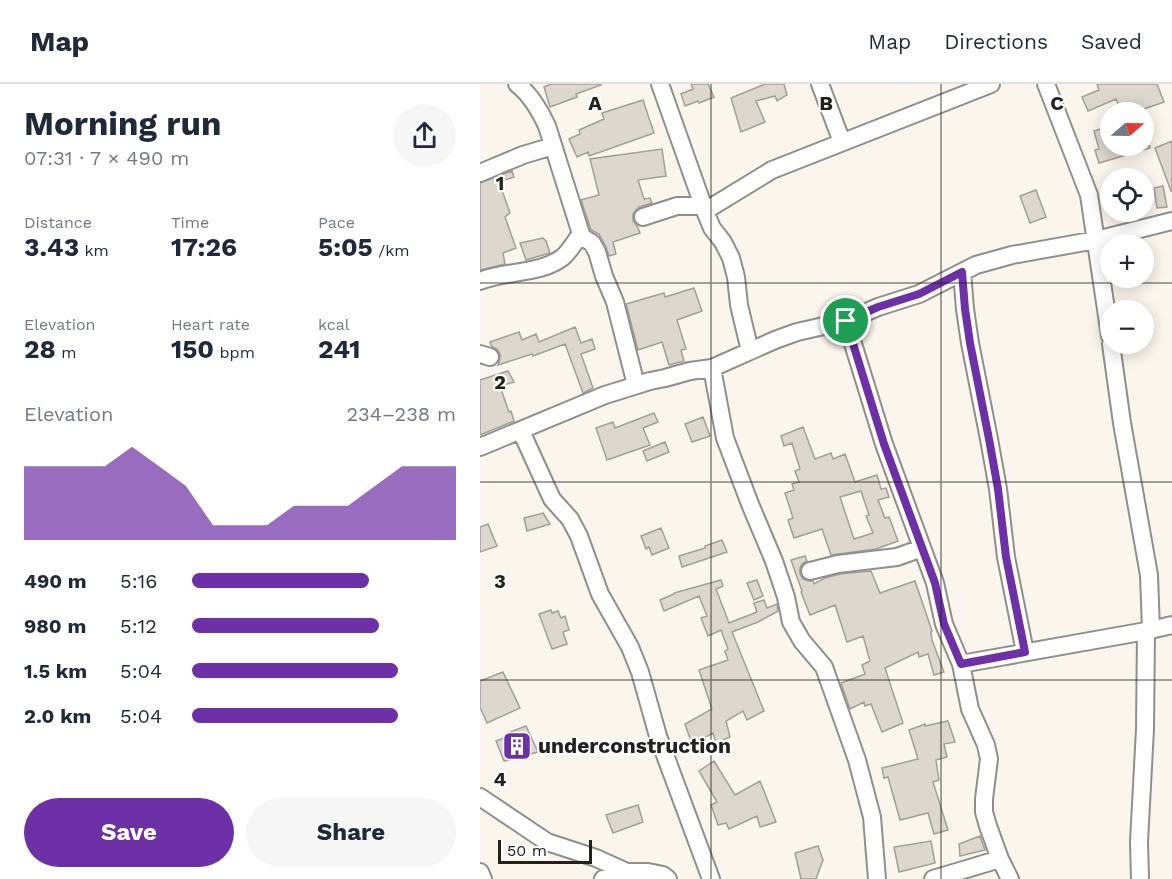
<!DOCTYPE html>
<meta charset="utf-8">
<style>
:root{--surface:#fff;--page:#f6f6f7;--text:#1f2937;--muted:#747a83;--line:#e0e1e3;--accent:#6d30a6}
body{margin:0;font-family:"Work Sans",sans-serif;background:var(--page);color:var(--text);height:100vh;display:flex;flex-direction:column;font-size:22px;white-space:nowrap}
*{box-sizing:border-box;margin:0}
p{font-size:20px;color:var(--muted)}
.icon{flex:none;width:33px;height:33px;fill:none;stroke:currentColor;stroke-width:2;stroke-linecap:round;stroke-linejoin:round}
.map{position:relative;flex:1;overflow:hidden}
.drawer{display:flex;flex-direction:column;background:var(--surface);width:480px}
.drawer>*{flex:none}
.needle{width:39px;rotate:70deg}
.controls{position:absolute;left:620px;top:18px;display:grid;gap:12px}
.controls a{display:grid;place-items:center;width:54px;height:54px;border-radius:50%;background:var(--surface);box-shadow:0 3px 15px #0003;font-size:30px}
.scale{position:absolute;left:18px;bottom:15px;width:94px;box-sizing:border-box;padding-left:6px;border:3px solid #22211e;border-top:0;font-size:16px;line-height:21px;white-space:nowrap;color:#22211e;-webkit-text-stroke:4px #fff;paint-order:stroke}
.pin{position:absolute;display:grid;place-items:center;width:51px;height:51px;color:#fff;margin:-26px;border:3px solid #fff;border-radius:50%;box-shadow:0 2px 6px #0007}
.round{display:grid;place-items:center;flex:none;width:63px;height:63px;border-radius:32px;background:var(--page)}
.head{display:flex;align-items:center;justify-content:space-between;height:102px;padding:0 24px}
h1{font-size:33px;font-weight:700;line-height:45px}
.metrics{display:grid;grid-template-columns:repeat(3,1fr);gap:9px;height:102px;padding:6px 24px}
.metrics div{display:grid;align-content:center}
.metrics b{font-size:26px;font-weight:700}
.metrics small{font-size:16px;font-weight:400}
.metrics p{font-size:16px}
.chart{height:168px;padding:12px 24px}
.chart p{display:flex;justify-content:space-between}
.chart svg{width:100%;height:108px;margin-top:6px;fill:var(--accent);opacity:.7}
.cta{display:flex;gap:12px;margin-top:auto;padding:12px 24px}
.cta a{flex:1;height:69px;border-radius:36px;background:var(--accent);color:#fff;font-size:24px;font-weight:700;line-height:69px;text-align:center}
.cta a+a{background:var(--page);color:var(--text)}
ul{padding:0 24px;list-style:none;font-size:20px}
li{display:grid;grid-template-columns:96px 72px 1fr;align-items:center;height:45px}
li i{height:15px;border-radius:8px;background:var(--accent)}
header{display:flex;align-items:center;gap:36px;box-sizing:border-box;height:84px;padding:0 30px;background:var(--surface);border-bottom:2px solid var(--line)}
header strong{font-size:28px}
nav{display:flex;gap:33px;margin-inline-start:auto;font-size:21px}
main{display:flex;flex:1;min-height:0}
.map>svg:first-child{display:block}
</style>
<header>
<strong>Map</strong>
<nav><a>Map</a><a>Directions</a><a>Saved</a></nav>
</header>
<main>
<section class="drawer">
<div class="head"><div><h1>Morning run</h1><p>07:31 · 7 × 490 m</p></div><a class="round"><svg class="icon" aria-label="share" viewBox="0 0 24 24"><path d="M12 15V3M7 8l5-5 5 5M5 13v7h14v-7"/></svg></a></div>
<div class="metrics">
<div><p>Distance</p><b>3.43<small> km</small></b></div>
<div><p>Time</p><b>17:26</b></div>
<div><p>Pace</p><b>5:05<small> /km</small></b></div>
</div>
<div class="metrics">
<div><p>Elevation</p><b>28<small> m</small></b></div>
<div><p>Heart rate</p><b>150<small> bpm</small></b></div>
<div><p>kcal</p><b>241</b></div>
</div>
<div class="chart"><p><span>Elevation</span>234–238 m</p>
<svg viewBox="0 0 160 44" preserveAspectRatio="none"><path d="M0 44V14L10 14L20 14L30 14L40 6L50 14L60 22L70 38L80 38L90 38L100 30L110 30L120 30L130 22L140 14L150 14L160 14V44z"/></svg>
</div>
<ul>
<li><b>490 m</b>5:16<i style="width:67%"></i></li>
<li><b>980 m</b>5:12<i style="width:71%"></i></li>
<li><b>1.5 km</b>5:04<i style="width:78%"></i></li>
<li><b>2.0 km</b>5:04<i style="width:78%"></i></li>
</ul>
<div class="cta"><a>Save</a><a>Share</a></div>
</section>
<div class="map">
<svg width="692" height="795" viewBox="0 0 692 795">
<rect width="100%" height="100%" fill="#faf6ed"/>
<path fill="#dcd8cf" stroke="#a39f97" stroke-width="1.5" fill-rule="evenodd" d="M71,0H121V1L96,10L97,13L70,23L64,3Z
M211,0H228L234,13L219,19L218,17L205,22L201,10L213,5Z
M285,0H304L307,11L297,17L295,12L276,17L285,38L261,48L251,14Z
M617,0H677L684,18L661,26L662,28H641L636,15L608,27L602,13L619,6Z
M163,16L174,49L109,72L108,68L97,73L89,55L100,50L99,46L124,35L122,29Z
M630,42V62H670V64L619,79L615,66L619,65L614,47Z
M692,57V107H691L675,64Z
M182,65L186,92L158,96L164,115L170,114L172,119L159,123L156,126L153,130V137L157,142L160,149L133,158L136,170L129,172L126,163L119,150L111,146L101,116L119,111L110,75Z
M32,87L34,93L19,98L30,129L25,133L36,164L23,169L25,180L0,186V99Z
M683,102L687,123L677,124L674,104Z
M556,106L566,133L550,139L540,112Z
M63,154L66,157L70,169L46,176L40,159Z
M214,204L222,227L197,236L206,265L201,266L204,277L189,281L182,258L158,266L146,220L184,209L185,213Z
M95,243L101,259L112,255L115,265L101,270L113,304L103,309L85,260L53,272L52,270L18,281L20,275V270L17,265L12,263L10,258L39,248L42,256L56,250L59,258Z
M28,287L34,298L20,302L29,328L31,327L34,337L0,351V296Z
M174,329L178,338L163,344L170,361L127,376L116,344L133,338L135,344Z
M223,333L230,352L212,358L205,340Z
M323,343L335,375L351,369L353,375L365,370L375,398L397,391L401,405L406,404L409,413L398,416L405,434L409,433L418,457L396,465L351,471L342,445L314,454L308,436L313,434L305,409L314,406L312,400L319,398L315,387L320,385L312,359L304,362L301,352ZM381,407L389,431L386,432L393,449L374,455L360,413Z
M185,358L189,368L167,377L163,367Z
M63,429L70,440L47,447L44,434Z
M8,440L17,462L0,468V443Z
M181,444L189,464L172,471L169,463L166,465L161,452Z
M242,456L247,468L202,483L199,472L225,464V462Z
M325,472L327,477L322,480L320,484V490L323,495L328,497H333L334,500L345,494L360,490L391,487L400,509L435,497L452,547L451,548L452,556L464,588L454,591L448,570L439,573L438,568L405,584L423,639L402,648L391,620L385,622L384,618L370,625L361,599L385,590L382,581L390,577L383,552L367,558L355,521L330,531L321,508L322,507L311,476Z
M241,496L243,502L236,505L249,539L277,528L274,519L284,516L287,524L297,520L298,527L278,538L252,548L284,627L267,636L263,627L246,637L250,653L236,659L233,649L212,660L205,640L232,625L219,586L248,576L245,567L248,565L241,546L228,552L221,534L227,532L219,512L184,527L180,516L194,510V509Z
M277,496L283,512L274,516L267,499Z
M71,526L72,529L78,527L81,534L85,532L89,546L83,548L87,560L72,565L59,530Z
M23,588L40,624L7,639L0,623V597Z
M468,637L475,658L464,660L467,673L456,676L459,696L453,698L468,746L454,750L448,729L420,736L408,693L404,694L402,684L438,675L429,646L445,640V642Z
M46,642L58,668L24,677L16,657L29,652L30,648Z
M234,677L255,711L280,697L296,738L280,743L277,732L249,745L246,739L238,741L231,721L237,718L219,687Z
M158,721L163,738L133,749L126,731Z
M500,752L505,766L480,772L479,760Z
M451,757L455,779L419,788L414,763Z
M338,762L343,776L336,795H321L315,769Z"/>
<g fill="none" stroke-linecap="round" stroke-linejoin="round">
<g stroke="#938f88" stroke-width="20">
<path id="minor" d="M37,0C50,10 60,27 67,42L102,153L112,159L117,168L124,192L135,218L156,301
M180,0L225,127L232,144L243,158L251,174L256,193L259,221L270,267
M340,0L362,58
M566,0L609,111L630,252
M0,89L43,71L73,62
M225,127L292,86L511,0
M163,133L197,122H224
M482,188L485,225L490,259L509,355L518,405L526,473L545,568
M0,197C26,186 60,191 83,173C90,167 95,157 101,150
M366,237L404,360L455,499L464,540L481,580L490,625L506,661L509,675L504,715V728L508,742L520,775L530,795
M631,260L642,339L669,491L671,546
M0,270L10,273
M232,284L245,354L270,420L294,477L306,513L311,538L322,557L344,583L377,676L392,733L397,795
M41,347L72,415L90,435L99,452L120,510L150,563L160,588L178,652L231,795
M0,363L125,311L170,297L185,294L210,287L232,284L295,256L317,248L366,237L398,223L439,210L496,181L532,171L616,156L692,137
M330,487L358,480L417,473L442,464
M481,580L666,547L692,541
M0,713L67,758L116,774L147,788H168L183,791L188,795
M0,788L3,795
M123,795L147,788
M453,795L520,775
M660,795L659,758L665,645L666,547"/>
</g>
<use href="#minor" stroke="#fff" stroke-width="16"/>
</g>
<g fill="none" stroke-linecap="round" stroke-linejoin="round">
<g stroke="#fff" stroke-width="12">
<path id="route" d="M482,188L485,225L490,259L509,355L518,405L526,473L545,568L481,580L464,540L455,499L404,360L366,237L398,223L439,210Z"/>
</g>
<use href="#route" stroke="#6d30a6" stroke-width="8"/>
</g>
<path fill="none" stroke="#22211e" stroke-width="1.5" stroke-opacity="0.55" d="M231,0V795M461,0V795M0,199H692M0,398H692M0,596H692"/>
<defs>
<g id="building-square" transform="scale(1.5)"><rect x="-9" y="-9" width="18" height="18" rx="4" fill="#6d30a6" stroke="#fff"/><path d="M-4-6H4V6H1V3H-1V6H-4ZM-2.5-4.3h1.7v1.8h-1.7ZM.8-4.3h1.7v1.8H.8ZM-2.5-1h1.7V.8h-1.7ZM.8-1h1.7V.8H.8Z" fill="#fff"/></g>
</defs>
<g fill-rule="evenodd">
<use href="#building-square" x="37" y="662"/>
</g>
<g text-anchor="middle" stroke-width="4.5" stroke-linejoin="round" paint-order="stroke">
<g font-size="21" font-weight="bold" fill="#22211e" stroke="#fff" text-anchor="start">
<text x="58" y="669">underconstruction</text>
</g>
</g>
<g font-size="20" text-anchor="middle" font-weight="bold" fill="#22211e" stroke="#fff" stroke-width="4.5" stroke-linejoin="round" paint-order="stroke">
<text x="115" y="26">A</text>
<text x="346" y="26">B</text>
<text x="577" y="26">C</text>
<text x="20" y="106">1</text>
<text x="20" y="305">2</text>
<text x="20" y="504">3</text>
<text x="20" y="702">4</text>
</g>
</svg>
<div class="controls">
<a><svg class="needle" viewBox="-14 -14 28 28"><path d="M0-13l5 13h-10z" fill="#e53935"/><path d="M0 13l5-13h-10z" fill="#747a83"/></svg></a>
<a><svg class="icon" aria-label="locate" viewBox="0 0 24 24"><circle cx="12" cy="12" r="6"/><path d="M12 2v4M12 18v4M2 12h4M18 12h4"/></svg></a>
<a>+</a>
<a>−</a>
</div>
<div class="scale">50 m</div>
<div class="pin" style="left:366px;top:237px;background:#1e9e55"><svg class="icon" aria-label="arrive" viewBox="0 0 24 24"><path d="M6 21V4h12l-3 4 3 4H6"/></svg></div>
</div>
</main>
